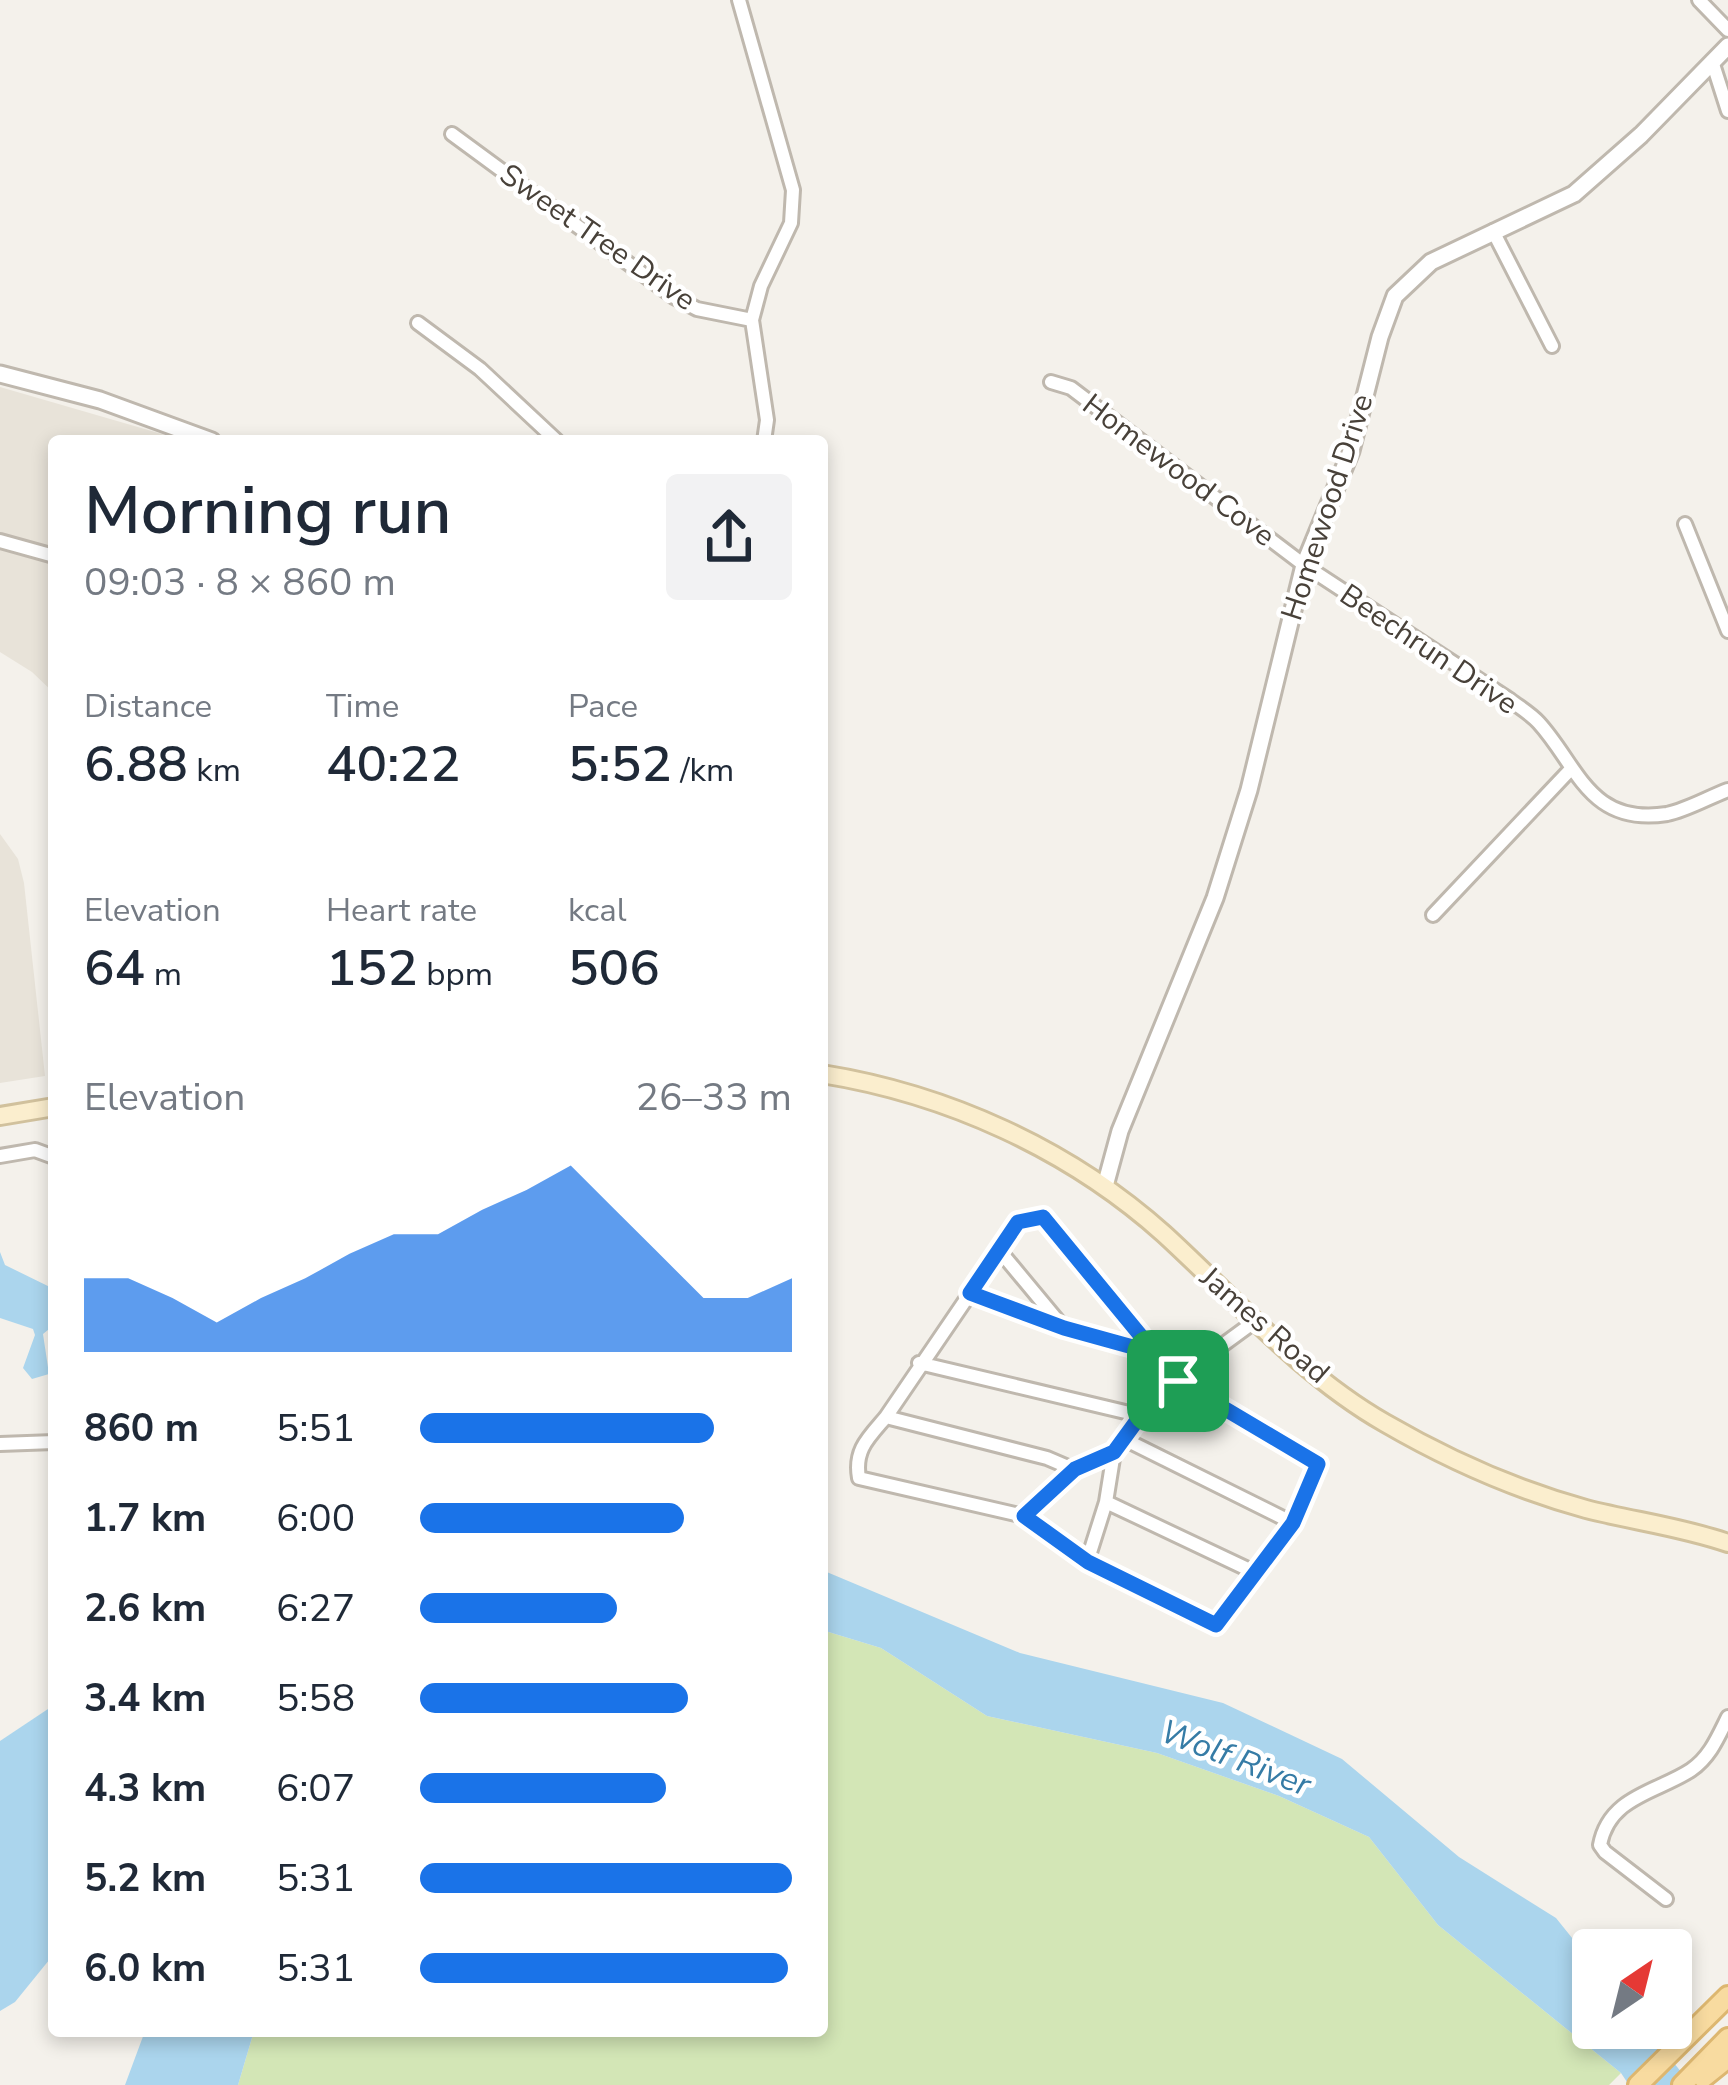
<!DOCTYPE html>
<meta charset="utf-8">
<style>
:root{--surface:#fff;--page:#f2f2f3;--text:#1f2937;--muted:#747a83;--accent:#1a73e8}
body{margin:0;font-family:"Nunito Sans",sans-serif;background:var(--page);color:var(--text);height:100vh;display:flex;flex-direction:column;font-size:45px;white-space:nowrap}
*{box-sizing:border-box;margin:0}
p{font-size:39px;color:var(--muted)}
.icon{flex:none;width:66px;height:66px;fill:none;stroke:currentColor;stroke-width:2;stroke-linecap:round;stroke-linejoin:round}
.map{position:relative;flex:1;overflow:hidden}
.drawer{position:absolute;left:48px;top:435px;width:780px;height:1602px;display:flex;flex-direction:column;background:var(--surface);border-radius:12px;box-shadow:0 6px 18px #0003}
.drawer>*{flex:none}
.needle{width:78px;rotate:35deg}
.buttons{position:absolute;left:1572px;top:1929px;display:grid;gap:24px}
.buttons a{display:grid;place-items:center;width:120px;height:120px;border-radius:12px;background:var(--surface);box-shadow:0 6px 18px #0003;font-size:60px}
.pin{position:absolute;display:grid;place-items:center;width:102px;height:102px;color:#fff;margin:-51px;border-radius:24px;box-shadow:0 6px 18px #0006}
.round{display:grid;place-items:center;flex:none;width:126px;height:126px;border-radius:12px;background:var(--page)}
.overview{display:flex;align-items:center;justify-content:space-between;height:204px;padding:0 36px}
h1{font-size:66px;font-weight:600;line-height:90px}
.stats{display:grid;grid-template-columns:repeat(3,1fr);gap:18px;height:204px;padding:12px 36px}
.stats div{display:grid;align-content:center}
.stats b{font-size:51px;font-weight:600}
.stats small{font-size:33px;font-weight:400}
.stats p{font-size:33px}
.chart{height:336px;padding:24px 36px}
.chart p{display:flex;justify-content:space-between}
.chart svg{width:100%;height:216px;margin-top:12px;fill:var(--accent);opacity:.7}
ul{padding:0 36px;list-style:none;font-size:39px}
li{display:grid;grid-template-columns:192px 144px 1fr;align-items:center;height:90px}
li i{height:30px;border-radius:15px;background:var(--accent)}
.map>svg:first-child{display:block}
</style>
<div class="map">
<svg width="1728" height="2085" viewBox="0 0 1728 2085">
<rect width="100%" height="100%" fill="#f4f1eb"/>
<path fill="#e8e3d9" d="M0,387L186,441H54V693L32,672L0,652Z
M0,834L18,859L24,883L45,1076L0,1083Z"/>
<path fill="#d3e6b6" d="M822,1630L881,1648L987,1716L1157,1753L1279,1796L1369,1837L1438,1925L1621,2073L1609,2085H238L254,2031H822Z"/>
<path fill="#abd5ed" d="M0,1252L5,1265L54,1289V1325L43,1334L49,1374L32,1379L23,1368L35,1335L33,1329L0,1318Z
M822,1570L1020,1653L1223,1703L1342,1759L1459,1857L1556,1918L1593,1964V2028H1645L1692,2085H1629L1621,2073L1438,1925L1369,1837L1279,1796L1157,1753L987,1716L881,1648L822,1630Z
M54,1705V1954L15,2002L0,2011V1741Z
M145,2031H254L238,2085H125Z"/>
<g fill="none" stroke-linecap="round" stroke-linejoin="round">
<g stroke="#bfb8ae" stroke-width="18">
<path id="minor" d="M739,0L793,190L791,223L761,286L752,320L767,420L764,441
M1699,0L1728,30
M1712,61L1728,111
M452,134L674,297L697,309L752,320
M1493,231L1552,346
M418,323L480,369L557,441
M1051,382L1071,388L1304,565L1510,700C1519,707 1531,714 1539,723C1578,766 1589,826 1667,814C1687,810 1709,797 1728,790
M1685,524L1728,631
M0,541L54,556
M1433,915L1570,770
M0,1156L35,1150L54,1157
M1043,1217L1177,1381L1319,1464L1293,1523L1217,1626L1087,1562L1024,1516L859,1478C854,1450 868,1438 886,1417L1018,1223Z
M999,1250L1063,1327
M970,1293L1064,1327L1157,1354
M919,1363L1142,1416
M886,1417L1047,1458L1075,1470
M1126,1440L1293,1523
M0,1444L54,1442
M1106,1502L1256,1573
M1024,1516L1075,1470L1114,1452
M1087,1562L1106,1502L1114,1452L1157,1393L1254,1322
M1666,1899L1605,1852L1600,1845C1609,1796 1658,1792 1691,1770C1710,1757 1718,1737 1728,1717"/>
</g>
<g stroke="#bfb8ae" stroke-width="21">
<path id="tertiary" d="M0,374L100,400L212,441
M1105,1186L1120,1131L1215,898L1249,790L1304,565L1351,451L1380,337L1395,296L1431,262L1574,194L1641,135L1728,46"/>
</g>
<g stroke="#d1c19d" stroke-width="22">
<path id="secondary" d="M822,1074C947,1094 1069,1149 1164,1234C1235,1299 1301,1375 1385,1423C1447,1459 1517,1490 1586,1509C1633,1521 1682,1527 1728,1543
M0,1116L54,1107"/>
</g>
<g stroke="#ddb770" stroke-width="24">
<path id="primary" d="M1703,2078L1728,2058
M1638,2085L1728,1996
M1682,2085L1728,2038"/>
</g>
<use href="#minor" stroke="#fff" stroke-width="12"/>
<use href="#tertiary" stroke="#fff" stroke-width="15"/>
<use href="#secondary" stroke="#fbeece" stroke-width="16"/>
<use href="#primary" stroke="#f8dba0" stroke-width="18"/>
</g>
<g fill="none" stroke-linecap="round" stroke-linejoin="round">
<g stroke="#fff" stroke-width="24">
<path id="route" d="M1178,1381L1158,1354L1064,1328L970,1293L1018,1222L1043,1217L1178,1381L1157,1393L1114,1452L1075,1469L1024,1516L1088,1562L1216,1625L1293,1523L1318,1464L1178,1381"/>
</g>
<use href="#route" stroke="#1a73e8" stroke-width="15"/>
</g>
<g text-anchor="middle" stroke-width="9" stroke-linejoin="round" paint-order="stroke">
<g font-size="30" fill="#484139" stroke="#fff">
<text transform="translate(598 237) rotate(35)" y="10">Sweet Tree Drive</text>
<text transform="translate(1179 470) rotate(37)" y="10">Homewood Cove</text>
<text transform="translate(1327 507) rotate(-72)" y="10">Homewood Drive</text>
<text transform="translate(1429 649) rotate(34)" y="10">Beechrun Drive</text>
<text transform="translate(1265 1325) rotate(41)" y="10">James Road</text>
</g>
<g font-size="33" font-style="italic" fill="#367ca6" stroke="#fff">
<text transform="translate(1236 1757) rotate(21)" y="12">Wolf River</text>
</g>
</g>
</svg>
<div class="buttons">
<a><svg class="needle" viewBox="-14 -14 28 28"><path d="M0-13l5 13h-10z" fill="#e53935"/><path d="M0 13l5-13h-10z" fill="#747a83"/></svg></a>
</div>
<div class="pin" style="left:1178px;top:1381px;background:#1e9e55"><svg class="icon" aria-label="arrive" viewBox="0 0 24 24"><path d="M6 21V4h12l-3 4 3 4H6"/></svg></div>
<section class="drawer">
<div class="overview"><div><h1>Morning run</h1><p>09:03 · 8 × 860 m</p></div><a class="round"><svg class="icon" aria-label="share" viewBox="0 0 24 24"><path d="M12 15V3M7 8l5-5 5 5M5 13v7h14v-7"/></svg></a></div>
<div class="stats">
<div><p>Distance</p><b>6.88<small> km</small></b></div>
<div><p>Time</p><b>40:22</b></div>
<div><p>Pace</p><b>5:52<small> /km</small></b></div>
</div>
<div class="stats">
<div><p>Elevation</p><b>64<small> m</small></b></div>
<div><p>Heart rate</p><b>152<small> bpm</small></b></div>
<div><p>kcal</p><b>506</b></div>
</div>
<div class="chart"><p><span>Elevation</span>26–33 m</p>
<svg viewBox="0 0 160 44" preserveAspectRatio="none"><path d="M0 44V29L10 29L20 33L30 38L40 33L50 29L60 24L70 20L80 20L90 15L100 11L110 6L120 15L130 24L140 33L150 33L160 29V44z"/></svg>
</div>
<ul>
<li><b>860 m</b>5:51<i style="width:79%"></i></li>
<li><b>1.7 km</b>6:00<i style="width:71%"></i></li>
<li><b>2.6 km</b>6:27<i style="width:53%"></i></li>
<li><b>3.4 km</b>5:58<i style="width:72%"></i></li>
<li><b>4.3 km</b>6:07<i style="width:66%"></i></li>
<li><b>5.2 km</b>5:31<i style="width:100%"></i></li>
<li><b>6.0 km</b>5:31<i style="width:99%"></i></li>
</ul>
</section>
</div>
